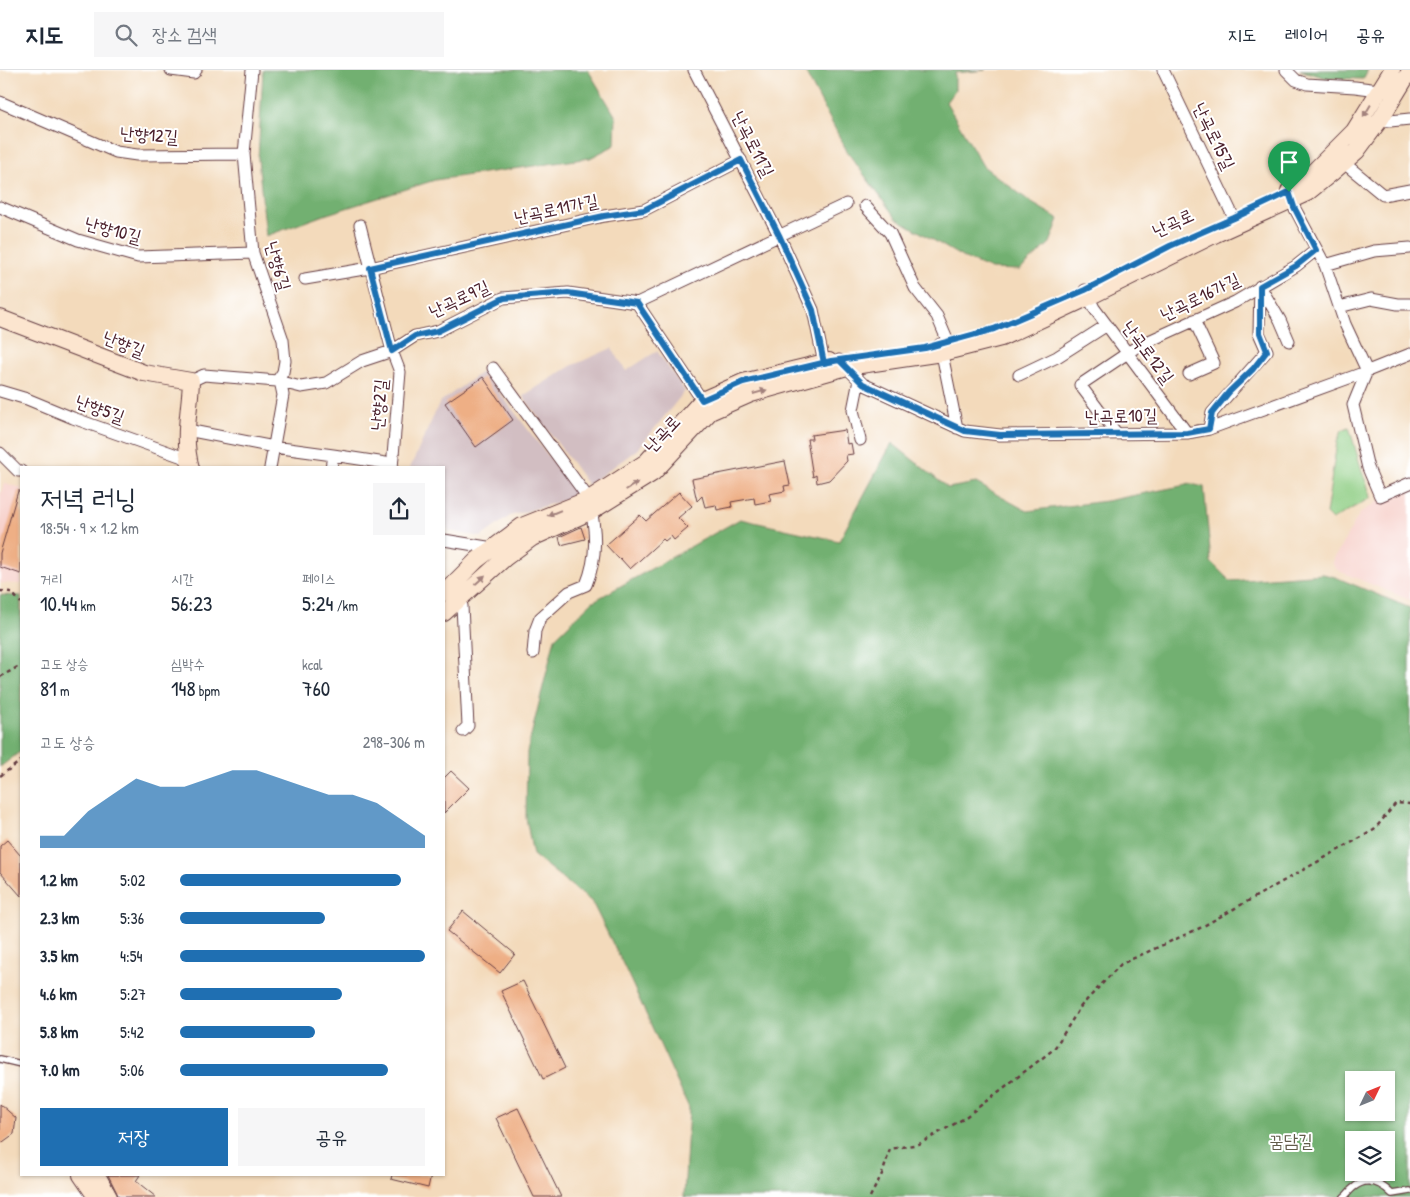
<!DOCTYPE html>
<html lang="ko">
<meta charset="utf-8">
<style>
:root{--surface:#fff;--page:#f6f6f7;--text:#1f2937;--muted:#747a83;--line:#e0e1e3;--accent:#1f6fb2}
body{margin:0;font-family:"Patrick Hand","Poor Story",sans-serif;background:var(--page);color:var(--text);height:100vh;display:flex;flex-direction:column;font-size:19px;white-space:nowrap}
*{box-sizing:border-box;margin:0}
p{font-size:16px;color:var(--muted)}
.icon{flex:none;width:28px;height:28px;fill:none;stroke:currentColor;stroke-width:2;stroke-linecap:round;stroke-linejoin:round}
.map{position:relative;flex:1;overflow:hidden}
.sheet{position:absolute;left:20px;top:396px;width:425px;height:710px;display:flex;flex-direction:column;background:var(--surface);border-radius:0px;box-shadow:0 1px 4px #0004}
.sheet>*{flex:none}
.needle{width:32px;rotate:47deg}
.controls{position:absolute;left:1345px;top:1001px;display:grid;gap:10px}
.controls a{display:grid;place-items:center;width:50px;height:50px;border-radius:0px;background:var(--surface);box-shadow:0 1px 4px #0004;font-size:25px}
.pin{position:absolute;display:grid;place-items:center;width:42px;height:42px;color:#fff;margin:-51px -21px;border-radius:50% 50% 50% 0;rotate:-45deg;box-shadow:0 0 5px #0007}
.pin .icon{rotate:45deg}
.round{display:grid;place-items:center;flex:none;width:52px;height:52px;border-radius:0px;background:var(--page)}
.overview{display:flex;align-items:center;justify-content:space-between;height:85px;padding:0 20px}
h1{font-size:28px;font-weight:600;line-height:38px}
.metrics{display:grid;grid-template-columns:repeat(3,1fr);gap:8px;height:85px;padding:5px 20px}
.metrics div{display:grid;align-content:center}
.metrics b{font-size:21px;font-weight:600}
.metrics small{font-size:14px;font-weight:400}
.metrics p{font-size:14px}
.chart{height:140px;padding:10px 20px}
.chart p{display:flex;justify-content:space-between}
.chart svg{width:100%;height:90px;margin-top:5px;fill:var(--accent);opacity:.7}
.action{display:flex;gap:10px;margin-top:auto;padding:10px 20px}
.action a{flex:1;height:58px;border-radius:0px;background:var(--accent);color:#fff;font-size:20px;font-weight:600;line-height:58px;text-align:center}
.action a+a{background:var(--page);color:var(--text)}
ul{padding:0 20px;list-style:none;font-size:16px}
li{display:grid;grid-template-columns:80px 60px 1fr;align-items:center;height:38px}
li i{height:12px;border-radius:6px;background:var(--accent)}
header{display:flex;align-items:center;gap:30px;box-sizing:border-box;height:70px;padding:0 25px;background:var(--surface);border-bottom:1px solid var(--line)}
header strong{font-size:24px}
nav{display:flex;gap:28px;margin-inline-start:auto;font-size:18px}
.search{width:350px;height:45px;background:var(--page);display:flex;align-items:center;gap:12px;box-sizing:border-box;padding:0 18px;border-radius:0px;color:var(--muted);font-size:19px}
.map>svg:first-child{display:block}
</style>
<header>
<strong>지도</strong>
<div class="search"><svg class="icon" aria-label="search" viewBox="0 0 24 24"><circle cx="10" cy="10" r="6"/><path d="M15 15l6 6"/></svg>장소 검색</div>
<nav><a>지도</a><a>레이어</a><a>공유</a></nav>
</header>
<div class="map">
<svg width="1410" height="1127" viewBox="0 0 1410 1127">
<rect width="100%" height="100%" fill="#fff"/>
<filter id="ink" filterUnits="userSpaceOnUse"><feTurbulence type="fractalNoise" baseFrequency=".02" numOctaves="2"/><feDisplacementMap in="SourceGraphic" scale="10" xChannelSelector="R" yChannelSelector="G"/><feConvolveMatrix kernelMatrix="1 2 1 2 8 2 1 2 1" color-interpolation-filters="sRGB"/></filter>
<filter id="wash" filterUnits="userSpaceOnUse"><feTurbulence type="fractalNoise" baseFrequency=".0096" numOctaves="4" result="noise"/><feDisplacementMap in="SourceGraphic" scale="20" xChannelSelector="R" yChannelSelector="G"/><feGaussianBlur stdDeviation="1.12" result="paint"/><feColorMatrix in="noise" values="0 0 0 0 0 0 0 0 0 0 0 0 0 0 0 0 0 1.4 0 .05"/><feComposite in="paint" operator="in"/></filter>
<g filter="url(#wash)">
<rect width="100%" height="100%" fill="#f3dabb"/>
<path fill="#f7d0ca" d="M4,413L21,418V514L0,513V427Z
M1410,417V530L1341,502L1335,498L1332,492L1360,443L1377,432Z"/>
<path fill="#d2bec2" d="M612,278L626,301L657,281L685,321L638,379L588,415L523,326L571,296Z
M483,301L579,426L510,446L481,467L449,461L444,453V398H410L440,332Z"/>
<path fill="#8ecd83" stroke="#6c7657" d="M1349,357L1362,401L1369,420L1370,428L1332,450L1326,444L1337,372L1342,360Z"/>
<path fill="#72b071" stroke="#5e684e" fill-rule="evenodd" d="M263,0H588L616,47L615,75L590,88L435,110L321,146L266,166L258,89Z
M804,0H986L955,3V20L946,32L983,96L1032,133L1059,149L1050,173L1020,200L991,199L962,187L896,148L848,83Z
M1300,0H1368L1363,9L1326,8Z
M892,373L948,418L976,413L1027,441L1106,431L1191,414L1204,417L1211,492L1230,511L1323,504L1335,507L1410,538V1127H684L689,1038L625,898L592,832L533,785L526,748L527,682L555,568L592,532L740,449L839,471ZM1354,1010H1386V1042H1354ZM1354,1070H1386V1102H1354Z
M0,525L21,526V681L0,697Z"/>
<g id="blocks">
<path fill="#eeaf85" d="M483,307L513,350L476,377L445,333Z
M845,360L847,374L851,373L853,384L846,385L847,391L829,410L817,413L816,405L813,407L807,369H812L811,365Z
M785,391L790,415L784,416L785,421L769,424L771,431L755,434L754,428L731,432L732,437L717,440L716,435L705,437L702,426L697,431L692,409Z
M18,421H21V504L0,497V483Z
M679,422L692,436L678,448L688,458L674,470L671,466L665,471L663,469L630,499L620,488L619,489L606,475L640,445L646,451Z
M581,457L585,469L561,475L559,467Z
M451,701L469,718L444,743V708Z
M7,770L21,786V826L0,802V776Z
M463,841L515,884L500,903L447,861Z
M523,911L565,998L543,1009L501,921Z
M0,1034L16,1048L14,1064L0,1074Z
M518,1038L561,1127H534L496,1048Z
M108,1105H140L136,1111L156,1127H119Z
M392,1105H431L428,1118L391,1109Z"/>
</g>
</g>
<g filter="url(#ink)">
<use href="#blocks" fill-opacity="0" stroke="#633b41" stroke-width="1"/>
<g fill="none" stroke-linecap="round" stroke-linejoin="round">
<g stroke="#633b41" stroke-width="8">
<path id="lane" d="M0,989L21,994
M1344,1127C1348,1124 1349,1121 1353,1118C1367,1106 1381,1113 1392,1124L1410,1121"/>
</g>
<g stroke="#633b41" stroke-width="13">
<path id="street" d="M171,0L194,3L196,0
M694,0L779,165L813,240L824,293
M1163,0L1234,148
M1286,0L1296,10L1307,14L1355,17L1379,20
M0,32L116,82L137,85L244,84
M1380,50L1390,51L1410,49
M1344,93L1383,125L1410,120
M1289,123L1294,137L1325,195L1345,254L1367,301L1353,335L1368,398L1380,426L1410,413
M865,136L890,163L915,218L937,246L948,272
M0,137L78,170L138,187L253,183
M360,155L392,281L400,302L392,398
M1325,195L1374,181L1410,178
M305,209L370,198L604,146L644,140L741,90
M1261,218L1280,250L1289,271
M1085,220L1094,238L1187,363
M637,233L846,134
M1339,237L1371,229L1398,234H1410
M940,274L957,358
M839,290L863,314L965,361L1000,365L1187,363L1209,359L1360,304L1410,284
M493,298L589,429C596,460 598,486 586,515L569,522L540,548L535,561L533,583
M1189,304L1214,293L1194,250
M1019,305L1057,287L1107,255
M859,310L853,340L860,370
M191,311L204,305L277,311L283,302L285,291L283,270L253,183L244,84L252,0
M277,311L301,317L326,313L362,291L392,281L415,266L438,261L503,228L568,223L637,233L702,330
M0,321L27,329L73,348L188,389
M1209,359L1212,343L1267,281L1259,263L1260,216
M187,360L274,377L333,385
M1117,364L1080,315L1138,276L1235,232L1296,196L1316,180
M0,383L18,401H21
M270,398L283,325L280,311
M331,398L333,385L392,394
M444,470L493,478
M456,524L462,536L468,656L463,661"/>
</g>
<g stroke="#633b41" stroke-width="18">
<path id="secondary" d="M1289,121L1302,113L1354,61L1392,0
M0,248L144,303L191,311C190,341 182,367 191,398
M444,523L477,490L522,456L589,429L646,392L702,330L743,312L829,291
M444,543L505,488L532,468L592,441L653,403L710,342L751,324L847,297L942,283L1001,268L1089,227L1216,164L1307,123L1333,102L1357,81L1380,50L1410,1
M81,1105L96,1127
M97,1105L109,1127"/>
</g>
<path stroke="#633b41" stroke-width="2.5" stroke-dasharray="4 4" stroke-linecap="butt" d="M0,521L11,522L21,533
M0,607L21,595
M0,706L21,691
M870,1127L883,1102L890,1079L919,1074L963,1049L1054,979L1081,936L1121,894L1200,858L1374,760L1396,733L1410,734"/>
<use href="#lane" stroke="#fff" stroke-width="5.5"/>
<use href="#street" stroke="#fff" stroke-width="11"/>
<use href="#secondary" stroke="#fce5cf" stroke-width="16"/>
</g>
<defs><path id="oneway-solid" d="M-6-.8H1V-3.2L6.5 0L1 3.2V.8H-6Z" transform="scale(1.25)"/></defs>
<g fill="#a3827d">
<use href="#oneway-solid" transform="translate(1367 41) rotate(121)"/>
<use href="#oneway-solid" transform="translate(760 322) rotate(-16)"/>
<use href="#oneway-solid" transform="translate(632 416) rotate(-32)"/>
<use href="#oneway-solid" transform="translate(554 443) rotate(158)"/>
<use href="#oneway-solid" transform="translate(480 510) rotate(-42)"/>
</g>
</g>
<g fill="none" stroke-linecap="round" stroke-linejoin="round" filter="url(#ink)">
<g stroke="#fff" stroke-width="10">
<path id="route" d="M1289,122L1234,148L1170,176L1085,220L994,259L925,278L839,290L831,291L743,312L702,330L637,233L568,223L504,228L438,261L415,266L392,281L370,198L604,146L644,140L741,90L779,165L813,240L824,293L839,290L863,314L965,361L1000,365L1187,363L1209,359L1212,343L1229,322L1253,299L1267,281L1260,263V216L1296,196L1316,180L1294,137L1289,122"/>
</g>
<use href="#route" stroke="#1f6fb2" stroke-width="6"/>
</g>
<g text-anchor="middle" stroke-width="4" stroke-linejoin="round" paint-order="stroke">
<g font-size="18" fill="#4a1f2b" stroke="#fff">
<text transform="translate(149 65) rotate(4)" y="6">난향12길</text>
<text transform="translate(1214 66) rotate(64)" y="6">난곡로15길</text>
<text transform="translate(753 74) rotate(63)" y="6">난곡로11길</text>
<text transform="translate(556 139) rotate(-12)" y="6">난곡로11가길</text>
<text transform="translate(1173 153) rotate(-25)" y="6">난곡로</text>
<text transform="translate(113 160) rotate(15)" y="6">난향10길</text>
<text transform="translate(278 196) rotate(74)" y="6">난향6길</text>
<text transform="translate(1200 227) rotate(-26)" y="6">난곡로16가길</text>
<text transform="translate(459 229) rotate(-25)" y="6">난곡로9길</text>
<text transform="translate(124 274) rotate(21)" y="6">난향길</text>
<text transform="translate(1148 282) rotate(53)" y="6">난곡로12길</text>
<text transform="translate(379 335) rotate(-85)" y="6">난향2길</text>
<text transform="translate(100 339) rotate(20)" y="6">난향5길</text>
<text transform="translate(1121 346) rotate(-1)" y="6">난곡로10길</text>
<text transform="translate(662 364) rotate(-47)" y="6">난곡로</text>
</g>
<g font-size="18" fill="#625c4a" stroke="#fff">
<text x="1291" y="1077">꿈담길</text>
</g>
</g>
</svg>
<div class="controls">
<a><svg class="needle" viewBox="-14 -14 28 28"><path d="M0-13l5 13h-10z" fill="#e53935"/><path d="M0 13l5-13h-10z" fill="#747a83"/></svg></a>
<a><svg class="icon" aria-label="layers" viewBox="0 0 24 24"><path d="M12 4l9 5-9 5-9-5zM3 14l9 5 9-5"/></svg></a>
</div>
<div class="pin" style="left:1289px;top:122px;background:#1e9e55"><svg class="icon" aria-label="arrive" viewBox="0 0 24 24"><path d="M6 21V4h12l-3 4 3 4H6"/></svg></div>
<section class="sheet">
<div class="overview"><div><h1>저녁 러닝</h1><p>18:54 · 9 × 1.2 km</p></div><a class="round"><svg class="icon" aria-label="share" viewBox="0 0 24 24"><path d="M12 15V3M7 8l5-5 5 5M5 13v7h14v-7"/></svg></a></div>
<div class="metrics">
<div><p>거리</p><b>10.44<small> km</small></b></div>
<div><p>시간</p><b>56:23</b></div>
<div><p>페이스</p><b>5:24<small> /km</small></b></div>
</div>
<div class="metrics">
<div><p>고도 상승</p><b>81<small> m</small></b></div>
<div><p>심박수</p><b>148<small> bpm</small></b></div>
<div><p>kcal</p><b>760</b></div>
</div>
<div class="chart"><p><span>고도 상승</span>298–306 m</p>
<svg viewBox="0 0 160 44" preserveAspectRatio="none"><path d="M0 44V38L10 38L20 26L30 18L40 10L50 14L60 14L70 10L80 6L90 6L100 10L110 14L120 18L130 18L140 22L150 30L160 38V44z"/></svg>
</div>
<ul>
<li><b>1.2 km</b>5:02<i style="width:90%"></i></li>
<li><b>2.3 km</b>5:36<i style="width:59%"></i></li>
<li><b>3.5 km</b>4:54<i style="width:100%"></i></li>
<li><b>4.6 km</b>5:27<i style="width:66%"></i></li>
<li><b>5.8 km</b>5:42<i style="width:55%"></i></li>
<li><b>7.0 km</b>5:06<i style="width:85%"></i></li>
</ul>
<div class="action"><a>저장</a><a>공유</a></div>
</section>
</div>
